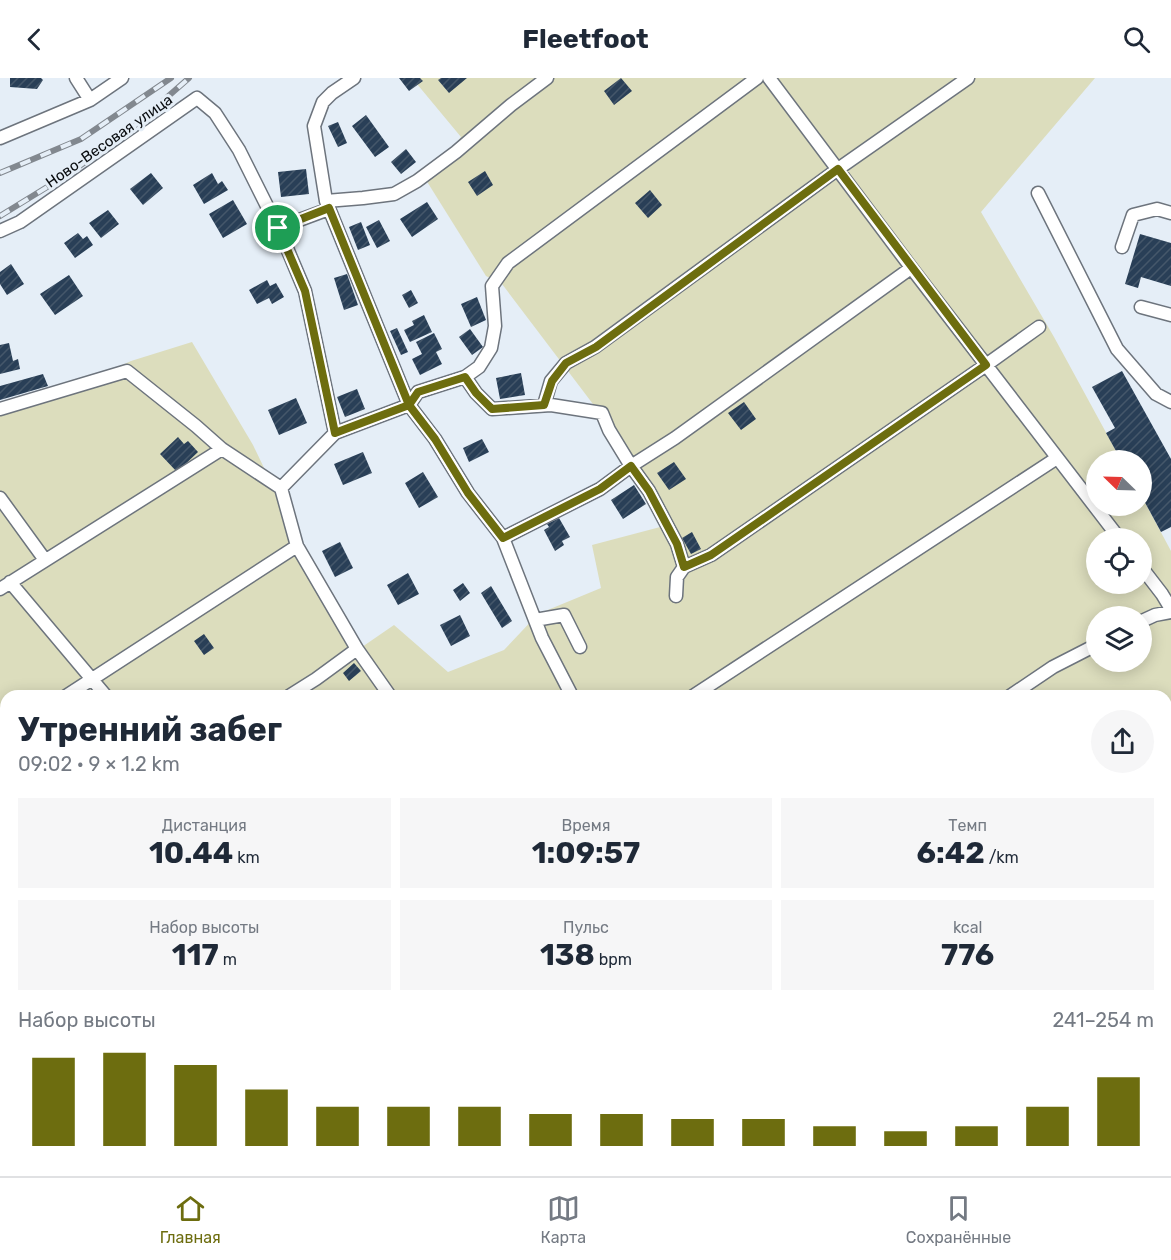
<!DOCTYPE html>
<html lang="ru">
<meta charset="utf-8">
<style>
:root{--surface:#fff;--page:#f6f6f7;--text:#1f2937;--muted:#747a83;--line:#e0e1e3;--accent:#6d6d0f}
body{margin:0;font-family:Rubik,sans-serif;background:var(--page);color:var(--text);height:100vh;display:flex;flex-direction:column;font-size:22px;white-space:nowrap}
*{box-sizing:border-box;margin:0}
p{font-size:20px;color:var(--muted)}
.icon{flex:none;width:33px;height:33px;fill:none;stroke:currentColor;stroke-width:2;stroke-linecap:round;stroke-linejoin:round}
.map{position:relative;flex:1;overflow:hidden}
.details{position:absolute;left:0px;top:612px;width:1172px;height:486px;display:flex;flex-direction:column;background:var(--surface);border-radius:18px 18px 0 0;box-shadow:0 3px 15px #0003}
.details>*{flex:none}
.needle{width:39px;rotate:293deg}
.tools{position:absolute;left:1086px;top:372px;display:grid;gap:12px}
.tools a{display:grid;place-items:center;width:66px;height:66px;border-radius:50%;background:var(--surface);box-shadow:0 3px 15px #0003;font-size:30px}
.pin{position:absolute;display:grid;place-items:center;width:51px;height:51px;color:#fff;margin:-26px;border:3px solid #fff;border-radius:50%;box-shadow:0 2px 6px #0007}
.round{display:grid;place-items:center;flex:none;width:63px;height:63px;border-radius:32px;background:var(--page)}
.overview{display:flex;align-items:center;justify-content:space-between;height:102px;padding:0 18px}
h1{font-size:33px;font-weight:700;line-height:45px}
.figures{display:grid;grid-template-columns:repeat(3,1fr);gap:9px;height:102px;padding:6px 18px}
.figures div{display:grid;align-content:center;border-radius:0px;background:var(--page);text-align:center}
.figures b{font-size:30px;font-weight:700}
.figures small{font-size:16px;font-weight:400}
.figures p{font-size:16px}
.chart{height:168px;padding:12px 18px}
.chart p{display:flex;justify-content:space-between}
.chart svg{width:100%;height:108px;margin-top:6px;stroke:var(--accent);stroke-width:6}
header{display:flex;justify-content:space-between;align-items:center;height:78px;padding:0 18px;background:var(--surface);font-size:27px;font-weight:700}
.tab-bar{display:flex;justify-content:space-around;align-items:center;height:84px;border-top:2px solid var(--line);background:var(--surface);font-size:16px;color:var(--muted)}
.tab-bar a{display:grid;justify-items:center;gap:3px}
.tab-bar .active{color:var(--accent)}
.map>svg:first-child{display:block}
</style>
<header><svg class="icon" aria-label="back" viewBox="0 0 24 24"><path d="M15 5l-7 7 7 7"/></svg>Fleetfoot<svg class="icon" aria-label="search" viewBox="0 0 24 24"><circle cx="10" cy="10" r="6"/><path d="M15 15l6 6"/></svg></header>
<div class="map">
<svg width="1171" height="1098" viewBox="0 0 1171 1098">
<defs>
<pattern id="building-hatch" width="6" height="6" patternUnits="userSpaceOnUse" patternTransform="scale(1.5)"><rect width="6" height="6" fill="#293f57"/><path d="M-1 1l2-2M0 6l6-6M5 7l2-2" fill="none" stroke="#45576a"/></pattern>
</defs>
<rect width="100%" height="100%" fill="#e5eef7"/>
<path fill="#dcddbd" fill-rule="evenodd" d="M412,0H1095L981,134L1054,259L1121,382H1096V428H1142V419L1171,473V1098H0V338L31,329L131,283L192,264L253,367L301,467L362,569L394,547L448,594L504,572L538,536L601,510L592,467L664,448L624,367L502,206L486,198L426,102L461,59ZM1096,460H1142V506H1096ZM1096,538H1142V584H1096ZM6,618H1166V1092H6Z"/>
<path fill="url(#building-hatch)" d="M10,0H41L43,2L37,11L10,9Z
M399,0H420L423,3L409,13Z
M441,0H467L449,15L438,2Z
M621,0L632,13L614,27L604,13Z
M366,37L389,69L375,79L352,48Z
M338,44L347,65L338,69L328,48Z
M406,71L416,84L401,96L391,84Z
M306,91L309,116L281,119L278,94Z
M485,93L493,107L477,118L468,104Z
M151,95L163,110L143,127L130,111Z
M212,95L218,106L222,103L228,112L204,126L193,107Z
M650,112L662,127L648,140L635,125Z
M233,122L247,146L223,160L209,136Z
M427,124L438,141L412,159L400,141Z
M108,132L119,146L101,160L89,145Z
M379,142L390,163L377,170L366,149Z
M361,144L370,167L358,172L349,149Z
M78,155L83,161L87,158L93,167L75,180L64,165Z
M1140,156L1171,165V208L1141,199L1138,210L1125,206Z
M11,186L24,206L7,217L0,206V194Z
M347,196L358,227L344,232L334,200Z
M69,197L83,218L55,237L40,216Z
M267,202L270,208L276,205L284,219L272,226L269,220L257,226L249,212Z
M411,212L418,225L409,230L402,217Z
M477,219L486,242L471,249L461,226Z
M424,237L432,254L410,264L404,252L414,247L412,243Z
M397,250L408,274L401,277L390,253Z
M470,251L483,269L472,277L459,259Z
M434,255L442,271L436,274L442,286L420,297L412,281L422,276L416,264Z
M9,265L13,283L18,281L20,291L0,296V267Z
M1122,293L1171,381V449L1161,454L1142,419V382H1121L1106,355L1115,350L1092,309Z
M521,295L525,317L500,321L496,300Z
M43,296L48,308L0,322V308Z
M357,311L365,331L345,339L337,319Z
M296,320L307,345L279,357L268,332Z
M744,324L756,341L741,352L728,335Z
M178,359L184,366L188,363L198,374L177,394L160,376Z
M482,361L489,374L469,384L463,370Z
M363,374L372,395L343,407L334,386Z
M674,384L686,401L669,412L657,395Z
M423,394L438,419L419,430L405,405Z
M634,407L646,426L623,441L611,422Z
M559,440L570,459L562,463L564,467L555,473L544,452L549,449L547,446Z
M692,454L701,471L691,476L682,460Z
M340,464L353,490L335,499L322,473Z
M408,495L419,516L398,527L387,507Z
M463,505L470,515L460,523L453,512Z
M491,508L512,543L502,550L481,515Z
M460,537L470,558L451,568L440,547Z
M204,556L214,570L204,577L194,563Z
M354,585L361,593L349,603L343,595Z"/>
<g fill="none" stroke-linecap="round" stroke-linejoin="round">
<g stroke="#6d747d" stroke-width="15">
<path id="minor" d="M76,0L90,22
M354,0L332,15L323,24L314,48L326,123L409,327L435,361L468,415L503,460L542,560L572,618
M769,0L913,192L1119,460
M0,60L90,22L122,0
M1038,115L1117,271L1156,316L1171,324
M326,123L363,120L394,116L417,103L456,74L511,27L547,0
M278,150L329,131
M0,153L20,144L197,20L215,35L239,72L281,156L305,213L335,355
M1122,169L1133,137L1157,131L1171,135
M1141,229L1171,237
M465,299L476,315L492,331L551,327L602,335L609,352L631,388L649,413L677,466L684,489L711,477L986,287L1039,249
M544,327L551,303L566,285L595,269L838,91L968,0
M0,331L127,293L196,348L222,371L281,410L335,355L409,327L418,314L465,299L479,289L491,270L495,248L492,208L508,185L757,0
M281,410L297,468L357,571L390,618
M0,420L45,482
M503,460L600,411L631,388L675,360L911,190
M1142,490L1162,516L1171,531
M10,504L106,618
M0,511L222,371
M676,518L677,499L684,489
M535,542L564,537L580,569
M1142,543L1155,537L1171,534
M66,618L297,468
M289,618L316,601L357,571
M693,618L1057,380
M1010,618L1053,589L1096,567
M0,661L6,657
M1166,668L1171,665
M1166,773L1171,770
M0,807L6,803
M0,817L6,822
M1166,924L1171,922
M0,944L6,940
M1166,1018L1171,1016
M0,1090L6,1086
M364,1092L372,1098
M815,1092L817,1098
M221,1098L230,1092
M453,1098L462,1092
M666,1098L680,1092
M1000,1098L1015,1092"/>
</g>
<use href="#minor" stroke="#fff" stroke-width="12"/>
<g stroke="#82888f" stroke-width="6">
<path id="rail" d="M0,95L81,61L171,0
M0,138L65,98L124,57L189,0"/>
</g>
<use href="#rail" stroke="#e5eef7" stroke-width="4" stroke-dasharray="11" stroke-linecap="butt"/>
</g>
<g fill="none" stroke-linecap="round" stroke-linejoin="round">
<g stroke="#fff" stroke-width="12">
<path id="route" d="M278,150L305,213L335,355L409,327L435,361L468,415L503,460L600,411L631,388L649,413L677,466L684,489L711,477L986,287L838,91L596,269L566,285L552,303L544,327L492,331L476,315L465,299L418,314L409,327L329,130L278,150"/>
</g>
<use href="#route" stroke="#6d6d0f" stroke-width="8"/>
</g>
<g text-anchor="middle" stroke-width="6" stroke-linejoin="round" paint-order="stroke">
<g font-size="15" fill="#090c0f" stroke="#e5eef7">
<text transform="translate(109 63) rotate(-35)" y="5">Ново-Весовая улица</text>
</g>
</g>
</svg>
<div class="tools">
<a><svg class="needle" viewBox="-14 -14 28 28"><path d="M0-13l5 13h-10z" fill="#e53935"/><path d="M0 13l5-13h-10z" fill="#747a83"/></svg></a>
<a><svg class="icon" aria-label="locate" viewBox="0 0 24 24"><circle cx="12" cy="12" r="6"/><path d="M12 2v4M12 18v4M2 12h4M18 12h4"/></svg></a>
<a><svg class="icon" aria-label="layers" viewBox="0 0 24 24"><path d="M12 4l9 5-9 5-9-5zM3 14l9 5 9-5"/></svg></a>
</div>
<div class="pin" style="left:278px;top:150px;background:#1e9e55"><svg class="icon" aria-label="arrive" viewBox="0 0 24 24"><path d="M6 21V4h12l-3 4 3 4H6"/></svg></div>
<section class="details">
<div class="overview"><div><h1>Утренний забег</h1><p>09:02 · 9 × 1.2 km</p></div><a class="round"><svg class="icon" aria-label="share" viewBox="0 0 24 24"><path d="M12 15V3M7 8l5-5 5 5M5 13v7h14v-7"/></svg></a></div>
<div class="figures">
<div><p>Дистанция</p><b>10.44<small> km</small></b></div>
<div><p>Время</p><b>1:09:57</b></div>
<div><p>Темп</p><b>6:42<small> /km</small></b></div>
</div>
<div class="figures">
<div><p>Набор высоты</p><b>117<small> m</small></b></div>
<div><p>Пульс</p><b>138<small> bpm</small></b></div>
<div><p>kcal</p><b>776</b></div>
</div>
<div class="chart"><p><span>Набор высоты</span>241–254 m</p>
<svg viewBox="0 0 160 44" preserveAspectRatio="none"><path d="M5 44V8M15 44V6M25 44V11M35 44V21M45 44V28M55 44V28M65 44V28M75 44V31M85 44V31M95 44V33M105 44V33M115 44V36M125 44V38M135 44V36M145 44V28M155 44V16"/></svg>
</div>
</section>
</div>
<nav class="tab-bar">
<a class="active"><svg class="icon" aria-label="home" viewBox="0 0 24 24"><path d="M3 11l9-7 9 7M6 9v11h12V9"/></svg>Главная</a>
<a><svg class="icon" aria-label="map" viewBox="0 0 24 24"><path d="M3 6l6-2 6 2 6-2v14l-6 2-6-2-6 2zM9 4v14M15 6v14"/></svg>Карта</a>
<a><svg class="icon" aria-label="saved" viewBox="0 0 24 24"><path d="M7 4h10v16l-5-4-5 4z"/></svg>Сохранённые</a>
</nav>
